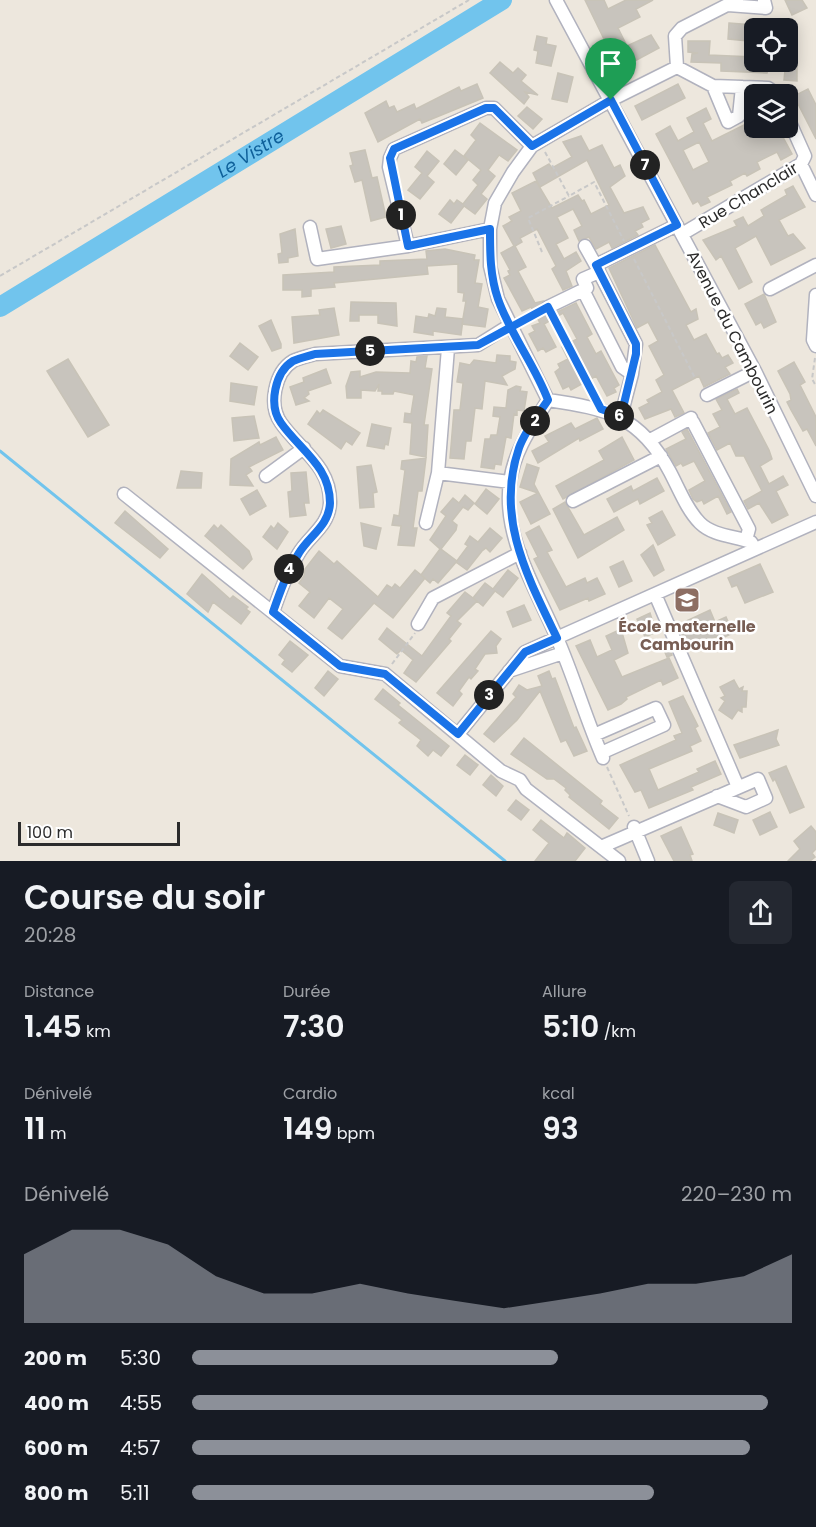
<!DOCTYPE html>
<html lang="fr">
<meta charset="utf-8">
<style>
:root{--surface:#171b24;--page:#242831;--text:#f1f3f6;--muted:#9ea1a6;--accent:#8c9099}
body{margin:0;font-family:Poppins,sans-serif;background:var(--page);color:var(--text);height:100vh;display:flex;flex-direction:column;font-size:22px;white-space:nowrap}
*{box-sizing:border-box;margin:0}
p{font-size:20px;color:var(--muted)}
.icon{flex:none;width:33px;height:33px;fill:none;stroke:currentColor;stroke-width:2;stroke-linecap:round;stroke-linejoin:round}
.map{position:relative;height:861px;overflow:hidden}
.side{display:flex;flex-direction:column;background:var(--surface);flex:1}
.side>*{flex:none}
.buttons{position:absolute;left:744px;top:18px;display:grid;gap:12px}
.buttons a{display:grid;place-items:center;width:54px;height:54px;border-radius:9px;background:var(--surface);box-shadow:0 3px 15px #0003;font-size:30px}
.scale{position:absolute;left:18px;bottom:15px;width:162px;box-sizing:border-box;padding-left:6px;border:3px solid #2b2b2b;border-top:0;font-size:16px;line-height:21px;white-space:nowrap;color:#2b2b2b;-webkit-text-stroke:4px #fff;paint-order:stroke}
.pin{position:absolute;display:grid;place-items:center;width:51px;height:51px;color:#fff;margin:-62px -26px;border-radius:50% 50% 50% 0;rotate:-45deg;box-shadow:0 0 6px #0007}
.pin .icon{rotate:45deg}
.km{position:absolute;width:30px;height:30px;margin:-15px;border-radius:50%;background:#222;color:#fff;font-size:16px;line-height:30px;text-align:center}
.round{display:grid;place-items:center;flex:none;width:63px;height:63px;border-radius:9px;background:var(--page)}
.overview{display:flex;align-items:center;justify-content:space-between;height:102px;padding:0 24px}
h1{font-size:33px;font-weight:600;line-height:45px}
.figures{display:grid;grid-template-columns:repeat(3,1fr);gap:9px;height:102px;padding:6px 24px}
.figures div{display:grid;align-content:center}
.figures b{font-size:30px;font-weight:600}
.figures small{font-size:16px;font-weight:400}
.figures p{font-size:16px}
.chart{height:168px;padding:12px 24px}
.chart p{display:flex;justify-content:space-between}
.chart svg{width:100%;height:108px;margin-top:6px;fill:var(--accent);opacity:.7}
ul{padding:0 24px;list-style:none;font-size:20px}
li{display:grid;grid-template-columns:96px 72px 1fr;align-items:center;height:45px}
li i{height:15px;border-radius:8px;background:var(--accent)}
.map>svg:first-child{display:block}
</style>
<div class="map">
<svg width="816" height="861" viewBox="0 0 816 861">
<rect width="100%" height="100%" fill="#ede7dd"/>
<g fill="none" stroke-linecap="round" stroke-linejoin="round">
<path stroke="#71c4ed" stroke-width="3" d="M0,451L505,861"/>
<path stroke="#71c4ed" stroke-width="20" id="s1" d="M0,307L502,0"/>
</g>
<path fill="#c8c4bd" stroke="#c8c3b7" stroke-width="1.5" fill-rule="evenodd" d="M585,0H604L608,9L626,0H653L636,9L640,17L618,28L627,46L651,35L659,48L629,64L632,69L621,74Z
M785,0H802L807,8L792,15Z
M729,23L754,25V37H748V41L728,39Z
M537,36L547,38L546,44L556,46L551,66L536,63L538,51L534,50Z
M688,41H710L709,55L754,57V62L797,59V81L784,80L785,70L768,69L767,73L721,71V63L691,62L692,54L698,53L688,52Z
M500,62L513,73L518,68L526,75L521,81L538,95L525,92L529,97L524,104L490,73Z
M558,73L573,77L567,102L552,99Z
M477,84L483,98L422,123L420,119L378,142L365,113L386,101L389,108L394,106L397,112L414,104L416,109L459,87L461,91Z
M678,84L685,98L642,120L635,106Z
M808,89L816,105V139L794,96Z
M527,107L542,119L533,129L518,116Z
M706,108L711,119L703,123L712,141L754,120V128H778L792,154L781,160L777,152L757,162L760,169L747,176L745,173L730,181L732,185L707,197L710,202L701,206L698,201L693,204L656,134L670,126L678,141L694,132L687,118ZM699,142L709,162L693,170L683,150Z
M480,123L517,150L508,161L499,155L488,170L495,176L481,194L487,199L475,214L464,206L451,223L439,214L450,200L454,204L457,200L463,204L478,185L473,180L481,170L464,156L476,140L471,135Z
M581,136L589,151L602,145L614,168L620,165L625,176L610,187L624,213L643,207L649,219L641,223L643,227L635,231L638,235L612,248L609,242L596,249L589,237L579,241L574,230L582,226L573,209L557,217L568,238L556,244L564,259L576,252L581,261L566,271L572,286L563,290L552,269L556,266L537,229L520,238L522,242L515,246L526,267L518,271L535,303L543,301L540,307L543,313L551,315L576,303L592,334L587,337L596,354L601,351L619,385L614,388L616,392L607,396L596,376L571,390L569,386L563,389L555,372L560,368L558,364L568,359L562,347L577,339L563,313L544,324L556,347L546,352L543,348L538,351L529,334L535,331L532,326L540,323L531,307L522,311L504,278L510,275L508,271L510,270L501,253L514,246L503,226L512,221L509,217L521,211L512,193L536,181L552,208L578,195L582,201L584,200L591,214L609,205L587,160L540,187L533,173L549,164L552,168L572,157L563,142Z
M365,150L372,178L377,177L386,217L371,221L362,180L355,182L350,166L353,165L350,153Z
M455,150L468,160L456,175L444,164Z
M427,151L439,161L427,176L434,182L420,199L408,190L422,173L415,167Z
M793,186L805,207L779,220L788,236L793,234L805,248L771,265L756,236L735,248L752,282L739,289L721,256L716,260L703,240L737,226L734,221L743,217L748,226L764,216L761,210L787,195L785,190Z
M341,226L346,244L331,248L326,229Z
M295,229L298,256L288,258V262L279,263L278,254L282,253L280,234Z
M655,245L691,312L696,309L698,319L686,325L694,340L706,334L717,354L719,353L722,358L728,355L733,363L725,367L730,374L704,387L699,376L672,390L684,413L675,417L671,409L645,419L639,408L649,403L647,400L662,392L656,380L664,375L649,346L658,341L648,322L637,328L609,268Z
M445,249L475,255L474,260H479L475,283L482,284L478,307L488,309L485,327L462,324L466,301H463L464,293L458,292V264L427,266L428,274L334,283L335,287L311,289V296L302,297V290H283V275L334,272V267L380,265V261L427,259L426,251Z
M764,294L776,322L764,328L761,322L756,325L745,304Z
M351,302L396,303L397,326L378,323V315H359V321H350Z
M334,308L339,335L294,343L292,317L320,315L319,310Z
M437,308L446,309L445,317L463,319L461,335L433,331V335L414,332L416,316L428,318L429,314L435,316Z
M271,320L281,344V348L272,351L259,326Z
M240,343L258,357L248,370L230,356Z
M497,355L510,356V361L516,362L515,369L502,376L507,385L485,381L482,409L475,408L471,441H466L464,459L450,458L454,410H460L463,383L457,382L460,363L470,365L474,360L496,363Z
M427,356L425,368L432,369L424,425H428L426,457L410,454L412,423L404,422L405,413L411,414L414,395L394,391L393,394H382V391H378L379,384L375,391L361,390V398H347L346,386L351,372L360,371V377L376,372L410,373L411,361L416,362L417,357Z
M68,359L109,425L88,437L47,371Z
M794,362L805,382L800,385L816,417V446L807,429L803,431L791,410L787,402L791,400L790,394L778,371Z
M326,369L331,383L308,391L309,394L304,398L309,401L296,405L290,387L304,382L303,378Z
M231,383L257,387L254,405L230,401Z
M516,386L521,387L520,391L527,392L524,411L517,410V415L514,414L511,438L506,437L501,465L495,464L494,469L481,467L485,439H490L491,435H497L500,417L493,416L494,407L506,408L508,390Z
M737,389L739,393L727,399L735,414L747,408L769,450L772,459L760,466L769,484L783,476L788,485L776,491L788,515L772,523L759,503L748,509L744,501L762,491L744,456H736L730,443L717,450L708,433L720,427L713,414L722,410L716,399Z
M323,410L360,433L352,445L346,441L341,449L308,424L317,411L320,414Z
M254,416L259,438L234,441L232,418Z
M597,418L603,429L580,441L579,438L538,463L532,451L549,442L545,436L571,423L575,429Z
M372,424L391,428L388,445L385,444L384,449L367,446Z
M687,429L731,512L727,514L718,496L704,504L702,500L697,502L693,499L689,490L705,481L694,461L683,466L681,463L676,466L666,449L686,439L682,432Z
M276,437L283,450L249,467L252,471L246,475L253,486L230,485L231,459L259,442L260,445Z
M622,437L634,460L563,499L556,486L604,460L599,451Z
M426,458L422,491H418L413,528H417L414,546L398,545L401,526L392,525L394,515L399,516L405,470L401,469L402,461Z
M527,464L539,468L534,484L550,514L531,524L520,502L538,493L520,487Z
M371,465L377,492L373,493L374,507L360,508L357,467Z
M181,471L202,473L201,488H177Z
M306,472L309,503H304L306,515L290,517L288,492L292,491L291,473Z
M657,478L664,491L640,504L638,499L614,512L607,499L631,486L633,491Z
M486,489L499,499L487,514L475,504Z
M257,490L266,506L250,515L241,499Z
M465,495L474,503L468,510L463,507L452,521L457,525L456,530L441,549L457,561L438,583L433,579L430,583L421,575L440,549L430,540L446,516L441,512L453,498L459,503Z
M565,502L584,535L617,517L624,530L578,558L553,509Z
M125,511L168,549L160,558L115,523Z
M662,511L675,535L658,545L647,525L652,523L649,518Z
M278,523L288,532L277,549L263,537L271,526L274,529Z
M361,523L381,528L376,549L364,546Z
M214,525L218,529L221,525L249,551L252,559L243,569L205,536Z
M539,526L552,550L547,552L566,587L585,578L587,583L597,578L605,594L589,601L588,598L560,610L534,559L538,557L526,533Z
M490,528L502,538L490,552L486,548L482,551L467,570L456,562L468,546L465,544L470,536L478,542Z
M653,545L664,570L654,576L641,555Z
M319,551L334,564L337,561L378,597L387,585L392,588L395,584L400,588L415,570L425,578L393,618L374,603L342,639L328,628L343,609L329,598L314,618L299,606L310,592L299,583L304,576L305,569Z
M623,561L632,581L619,587L610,567Z
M760,564L773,592L745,603L737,585L732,587L728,578Z
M508,570L518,578L503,597L495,591L483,606L473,598L485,583L493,589Z
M202,574L230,599L233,596L248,607L246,609L250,612L241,624L213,602L208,612L187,594Z
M465,592L477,601L457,621L461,624L449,639L451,641L416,682L404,673L413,660L401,650L397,654L379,639L387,628L422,656L451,616L447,613Z
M524,605L531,620L513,627L507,612Z
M710,610L715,622L726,617L733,633L722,638L721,635L687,648L678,625Z
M650,613L656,632L645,637L637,619Z
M621,629L628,653L614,660L622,677L669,658L678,678L663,685L661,680L626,697L627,699L621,704L608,710L576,646L590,640L597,657L612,650L606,636Z
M491,631L501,639L496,646L497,653L485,654L475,669L478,671L471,679L469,677L459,691L462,694L453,706L437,693Z
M666,640L672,655L667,657L661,643Z
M290,641L308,655L292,672L282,664L285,660L279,655Z
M328,671L338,679L324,696L315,688Z
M549,671L552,679L555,678L574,728L576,727L587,751L574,756L566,740L561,742L540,691L517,720L494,742L484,734L516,697L513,694L519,685L527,690L542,686L538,676Z
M734,680L739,689L743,687L742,691H747L746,707H742V712L738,710L732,719L719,710L725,701L721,698L725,696L720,687Z
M383,689L400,703L398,705L449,746L441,756L433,750L428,756L417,746L421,740L399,723L402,720L375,699Z
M683,696L698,726L695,728L701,741L690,746L692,751L649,769L658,790L699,772L697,769L715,761L721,774L691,787L693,790L649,808L641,790L635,792L620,765L676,740L674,736L682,733L669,702Z
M778,730L776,739L779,745L740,758L734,745Z
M524,738L602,801L600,804L618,818L609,829L569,797L570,795L565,790L566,788L554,779H547L511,754Z
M465,755L478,765L470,775L457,765Z
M786,766L804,807L790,813L775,779L773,781L769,773Z
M491,775L503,786L496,796L483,785Z
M516,800L529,810L521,820L508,810Z
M770,812L777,827L760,835L753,820Z
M718,813L738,820L734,833L714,825Z
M541,820L564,838L567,833L585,848L575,861H535L549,843L533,830Z
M811,826L816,832V849L812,853L815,857L810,861H788L800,849L794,841Z
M681,827L693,854L690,855L692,861H674L661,836Z"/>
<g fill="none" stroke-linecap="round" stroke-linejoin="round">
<g stroke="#b1b2be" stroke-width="15">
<path id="minor" d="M556,0L755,371L816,496
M728,5L766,8L764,0
M677,67L713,86L768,88L777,94
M713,86L728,122L739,116L742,87
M801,164L816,195
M310,227L317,259L408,246L490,229
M682,234L801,164L805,156L788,118
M408,246L389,167L390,158L394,149L486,108H494L532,146
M585,246L599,271
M596,265L677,225
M599,272L636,344L632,374L622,367L583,290L587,288L583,279Z
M770,289L816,265
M816,295L813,340L816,346
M548,307L583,290
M707,395L755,371
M548,400L498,299L490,266V229L495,203L513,172L532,146L611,100L677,67L675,36L682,28L737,0
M621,416L632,374
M693,422L749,529L746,540
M650,440L691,418
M438,473L510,482
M266,476L304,448
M124,494L340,666L385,674L501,771L520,780L526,789L619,861
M573,501L661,456
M426,523L438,473L448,348
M655,594L738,787
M273,612C280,592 287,572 299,553C309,536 329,526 330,503C331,466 300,450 281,423C268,405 275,372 293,361C299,358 309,356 315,354L478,345L510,325
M418,624L433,598L520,553
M509,671L563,653
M458,734L525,652L816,522
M594,735L656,708L664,725L601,753
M603,758C586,719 574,677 557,638C537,590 502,537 510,482C514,451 532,426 548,400C607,409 640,415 670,472C679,489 687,510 700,523C713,536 735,536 751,542L755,549
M634,827L648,861
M601,847L758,779L766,798L746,807L717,796"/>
</g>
<path stroke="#c8c8c8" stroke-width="2" stroke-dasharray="4.5 3" stroke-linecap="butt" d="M545,152L569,196L594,182L624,241
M542,252L528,218L569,196
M634,259L695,378
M0,276L469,0
M553,315L596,398
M520,321L539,311
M815,358L812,379L816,386
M392,664L415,633
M607,767L629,816"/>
<use href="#minor" stroke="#fff" stroke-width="12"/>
</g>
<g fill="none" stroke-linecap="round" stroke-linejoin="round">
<g stroke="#fff" stroke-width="12">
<path id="route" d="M611,100L532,146L494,108H486L394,149L390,158L408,246L490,229C490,253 490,276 498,299C510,334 535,365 548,400C538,415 525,431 519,448C495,517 527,576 557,638L525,652L458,734L385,674L340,666L273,612C280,592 287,572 299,553C309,536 329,526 330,503C330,466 300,450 281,423C268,405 275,372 293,361C300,358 309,356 315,354L478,345L548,307L601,409L621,416L636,354V344L596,265L677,225L611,100"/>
</g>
<use href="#route" stroke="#1a73e8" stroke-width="8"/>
</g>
<defs>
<g id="school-square" transform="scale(1.35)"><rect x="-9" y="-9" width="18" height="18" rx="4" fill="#8d6e63" stroke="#fff"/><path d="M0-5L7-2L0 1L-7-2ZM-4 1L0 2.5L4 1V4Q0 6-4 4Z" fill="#fff"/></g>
</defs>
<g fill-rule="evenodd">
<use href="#school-square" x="687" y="600"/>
</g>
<g text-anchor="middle" stroke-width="5" stroke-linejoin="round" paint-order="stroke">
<g font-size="16" fill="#2b2b2b" stroke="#fff">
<text transform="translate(748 195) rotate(-31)" y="6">Rue Chanclair</text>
<text transform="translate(733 332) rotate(63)" y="6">Avenue du Cambourin</text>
</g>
<g font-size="16" font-weight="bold" fill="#785e54" stroke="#fff">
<text x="687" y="632">École maternelle<tspan x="687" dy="18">Cambourin</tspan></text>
</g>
<g font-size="18" font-style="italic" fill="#0f619b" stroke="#fff">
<text dy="6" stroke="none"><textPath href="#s1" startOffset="294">Le Vistre</textPath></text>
</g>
</g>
</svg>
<div class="buttons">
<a><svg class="icon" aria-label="locate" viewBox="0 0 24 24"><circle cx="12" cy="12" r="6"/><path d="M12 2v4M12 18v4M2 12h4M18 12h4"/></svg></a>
<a><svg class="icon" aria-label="layers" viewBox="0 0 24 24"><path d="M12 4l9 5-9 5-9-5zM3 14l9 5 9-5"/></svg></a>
</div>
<div class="scale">100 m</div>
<div class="pin" style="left:611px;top:100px;background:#1e9e55"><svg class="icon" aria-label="arrive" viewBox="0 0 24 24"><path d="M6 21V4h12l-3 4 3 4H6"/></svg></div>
<b class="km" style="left:401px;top:215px">1</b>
<b class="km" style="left:535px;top:421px">2</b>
<b class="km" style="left:489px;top:695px">3</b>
<b class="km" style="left:289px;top:569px">4</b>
<b class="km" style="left:370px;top:351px">5</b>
<b class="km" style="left:619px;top:416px">6</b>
<b class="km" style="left:645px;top:165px">7</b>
</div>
<section class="side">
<div class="overview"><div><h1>Course du soir</h1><p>20:28</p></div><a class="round"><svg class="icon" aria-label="share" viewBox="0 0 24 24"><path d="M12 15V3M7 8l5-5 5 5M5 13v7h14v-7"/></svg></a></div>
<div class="figures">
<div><p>Distance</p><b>1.45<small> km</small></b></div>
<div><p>Durée</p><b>7:30</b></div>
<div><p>Allure</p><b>5:10<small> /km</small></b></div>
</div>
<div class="figures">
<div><p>Dénivelé</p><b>11<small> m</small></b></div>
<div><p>Cardio</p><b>149<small> bpm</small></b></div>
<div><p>kcal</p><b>93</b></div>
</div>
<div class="chart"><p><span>Dénivelé</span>220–230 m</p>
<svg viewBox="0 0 160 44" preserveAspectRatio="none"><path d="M0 44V16L10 6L20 6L30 12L40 25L50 32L60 32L70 28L80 32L90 35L100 38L110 35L120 32L130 28L140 28L150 25L160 16V44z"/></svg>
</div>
<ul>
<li><b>200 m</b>5:30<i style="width:61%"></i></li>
<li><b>400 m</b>4:55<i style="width:96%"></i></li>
<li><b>600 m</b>4:57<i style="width:93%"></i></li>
<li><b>800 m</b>5:11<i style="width:77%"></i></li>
</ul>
</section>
